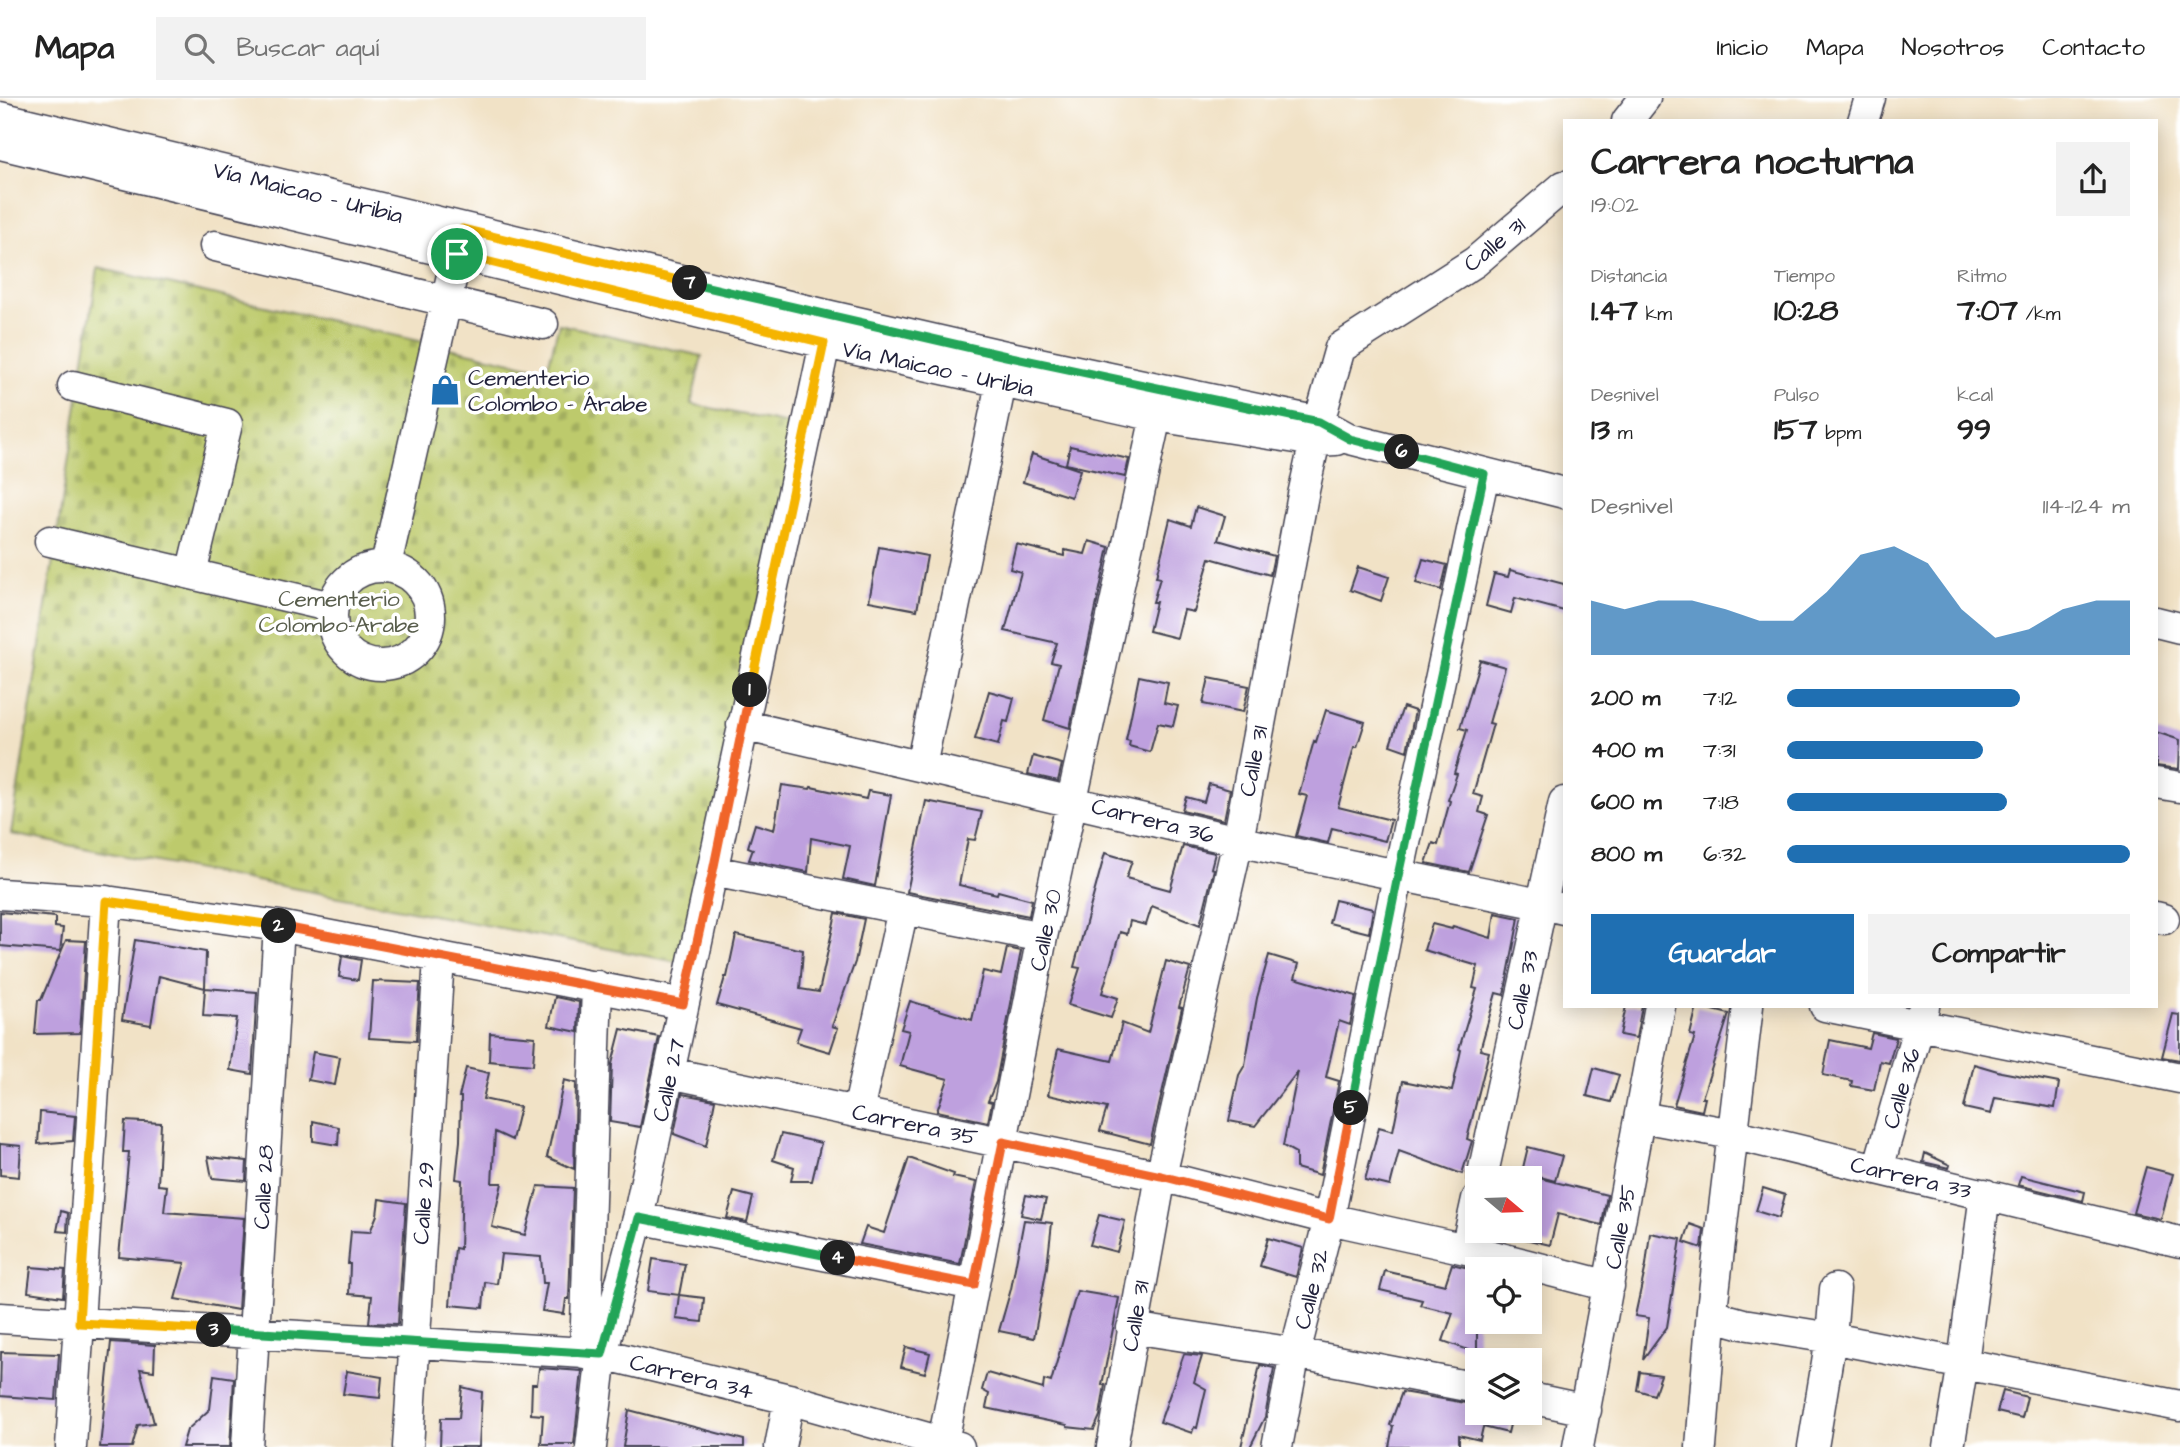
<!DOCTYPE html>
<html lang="es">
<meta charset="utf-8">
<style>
:root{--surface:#fff;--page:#f2f2f2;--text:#222;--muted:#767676;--line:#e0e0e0;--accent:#1f6fb2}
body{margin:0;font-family:"Architects Daughter",sans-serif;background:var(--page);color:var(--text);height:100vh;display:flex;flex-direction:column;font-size:26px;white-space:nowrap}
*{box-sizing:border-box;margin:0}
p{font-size:23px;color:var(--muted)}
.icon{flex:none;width:38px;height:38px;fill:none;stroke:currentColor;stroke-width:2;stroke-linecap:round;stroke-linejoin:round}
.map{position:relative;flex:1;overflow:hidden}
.details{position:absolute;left:1563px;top:21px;width:595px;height:889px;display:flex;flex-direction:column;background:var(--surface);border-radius:0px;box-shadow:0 4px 18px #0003}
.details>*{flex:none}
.needle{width:46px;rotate:109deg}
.tools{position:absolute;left:1465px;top:1068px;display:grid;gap:14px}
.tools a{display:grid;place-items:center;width:77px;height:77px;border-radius:0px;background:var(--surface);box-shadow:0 4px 18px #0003;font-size:35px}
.pin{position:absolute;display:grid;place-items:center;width:60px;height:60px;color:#fff;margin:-30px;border:4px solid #fff;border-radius:50%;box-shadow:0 2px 7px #0007}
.km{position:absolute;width:35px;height:35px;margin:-18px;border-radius:50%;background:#222;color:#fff;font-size:19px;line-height:35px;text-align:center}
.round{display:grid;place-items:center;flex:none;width:74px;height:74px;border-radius:0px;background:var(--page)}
.headline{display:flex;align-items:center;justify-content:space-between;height:119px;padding:0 28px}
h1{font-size:38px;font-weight:700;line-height:52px}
.metrics{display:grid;grid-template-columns:repeat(3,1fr);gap:10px;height:119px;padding:7px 28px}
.metrics div{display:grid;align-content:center}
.metrics b{font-size:30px;font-weight:700}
.metrics small{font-size:19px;font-weight:400}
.metrics p{font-size:19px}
.chart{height:196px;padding:14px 28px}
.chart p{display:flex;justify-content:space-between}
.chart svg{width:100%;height:126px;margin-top:7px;fill:var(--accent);opacity:.7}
.action{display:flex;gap:14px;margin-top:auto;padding:14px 28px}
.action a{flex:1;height:80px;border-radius:0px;background:var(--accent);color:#fff;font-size:28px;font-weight:700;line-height:80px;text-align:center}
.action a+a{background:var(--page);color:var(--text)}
ul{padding:0 28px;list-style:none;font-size:23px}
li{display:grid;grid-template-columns:112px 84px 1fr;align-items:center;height:52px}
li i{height:18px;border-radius:9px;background:var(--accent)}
header{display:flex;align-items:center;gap:42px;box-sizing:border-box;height:98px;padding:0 35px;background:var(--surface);border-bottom:2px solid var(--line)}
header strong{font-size:33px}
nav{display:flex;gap:38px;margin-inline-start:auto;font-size:24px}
.search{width:490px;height:63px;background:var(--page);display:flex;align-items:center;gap:18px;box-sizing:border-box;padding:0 24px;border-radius:0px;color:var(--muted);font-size:26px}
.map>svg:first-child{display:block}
</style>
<header>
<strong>Mapa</strong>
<div class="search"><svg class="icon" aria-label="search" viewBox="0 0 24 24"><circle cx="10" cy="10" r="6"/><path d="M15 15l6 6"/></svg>Buscar aquí</div>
<nav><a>Inicio</a><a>Mapa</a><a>Nosotros</a><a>Contacto</a></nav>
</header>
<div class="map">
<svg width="2180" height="1349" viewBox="0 0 2180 1349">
<defs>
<pattern id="cemetery-stones" width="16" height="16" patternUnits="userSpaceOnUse" patternTransform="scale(1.75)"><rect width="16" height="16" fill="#bdca6c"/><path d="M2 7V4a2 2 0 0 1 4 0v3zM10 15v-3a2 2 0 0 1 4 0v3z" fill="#a2ad5e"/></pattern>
</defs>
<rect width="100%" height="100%" fill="#fff"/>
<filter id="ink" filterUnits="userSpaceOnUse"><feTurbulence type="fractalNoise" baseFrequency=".0143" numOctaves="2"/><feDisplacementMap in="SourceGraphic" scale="14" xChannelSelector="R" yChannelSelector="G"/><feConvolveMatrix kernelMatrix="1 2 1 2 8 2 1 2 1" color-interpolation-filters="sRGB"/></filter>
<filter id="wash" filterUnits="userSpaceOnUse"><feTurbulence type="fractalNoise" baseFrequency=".00686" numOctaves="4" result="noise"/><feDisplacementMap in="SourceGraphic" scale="28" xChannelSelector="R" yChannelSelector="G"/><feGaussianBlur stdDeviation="1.57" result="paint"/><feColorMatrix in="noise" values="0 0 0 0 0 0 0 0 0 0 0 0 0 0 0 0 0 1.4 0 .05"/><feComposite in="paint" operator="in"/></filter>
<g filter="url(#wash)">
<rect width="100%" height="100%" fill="#f1e2c6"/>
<path fill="url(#cemetery-stones)" stroke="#707654" stroke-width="2" d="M98,170L547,272L559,226L702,258L691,306L798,328L683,865L11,736Z"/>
<g id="blocks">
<path fill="#bea0de" d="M1070,348L1129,361L1125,379L1066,366Z
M1032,356L1080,372L1071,399L1023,384Z
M1196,409L1225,418L1218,442L1274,458L1270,477L1210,460L1194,514L1184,512L1177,540L1149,533L1156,504H1153L1160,480L1156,479L1170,421L1191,428Z
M1089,443L1109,449L1070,630L1044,622L1059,566L1051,564L1057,545L1005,533L1021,474L1010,471L1016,446L1064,458L1065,452L1085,456Z
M879,449L927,458L917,512L869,503Z
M1423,461L1447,467L1441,492L1416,485Z
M1358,469L1389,479L1381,503L1350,492Z
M1510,472L1564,486V513L1515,500L1511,515L1486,508L1494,476L1508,479Z
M1480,562L1505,569L1489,625L1493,626L1473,696L1483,699L1479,714L1488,717L1469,774L1426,765L1433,745L1438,747L1450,703L1448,702L1457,676L1454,675L1467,632L1460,630Z
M1139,578L1168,584L1164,605L1178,608L1173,628L1158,625L1150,654L1129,648L1130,643L1126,642Z
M1209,580L1249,588L1243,614L1203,606Z
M989,593L1014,600L1008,624L1004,623L998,647L975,641Z
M1403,609L1415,613L1407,653L1390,647Z
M1326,612L1365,624L1357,649H1354L1338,709L1391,722L1385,743L1332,730L1328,745L1296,738L1307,698L1299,696L1314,643L1316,644Z
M2156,634L2180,642L2179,671L2156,668Z
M1033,658L1062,666L1058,683L1028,676Z
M1209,686L1230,692L1224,722L1182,712L1186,699L1204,704Z
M782,687L810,691L811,689L866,701L868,693L891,697L875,788L843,781L850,748L811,740L808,774L749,762L753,751L748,749L755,726L774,732Z
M926,703L982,714L975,742L968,741L959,787L997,796L998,793L1032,802L1029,818L907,794Z
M1183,748L1215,755L1211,770L1214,771L1200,827L1152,808L1146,827L1130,823L1127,836L1120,834L1102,895L1118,900L1111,920L1068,907L1080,870L1074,869L1105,755L1132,763L1126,780L1170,792Z
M1335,802L1373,811L1369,835L1329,825Z
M0,814L55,819V829L63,830L60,853L0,848Z
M836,815L864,821L855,864L832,928L838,930L830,954L796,944L801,930L717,907L725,879H727L736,837L803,852L800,891L819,894Z
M1495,815L1519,820L1504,897L1496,895L1480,952L1489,954L1467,1041L1472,1043L1462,1076L1399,1053L1390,1088L1365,1082L1379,1029L1393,1033L1403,983L1452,993L1461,952L1459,951L1477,891L1473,890L1478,868L1424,852L1432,826L1452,831L1453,828L1491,840Z
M66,842L86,843L80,935L35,936L38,902H41Z
M135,842L206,854L205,890L159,878L151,927L122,922Z
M1007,850L1021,853L996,984L988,1003L992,1004L988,1024L937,1013L948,981L900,968L909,933L901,931L910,903L972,922L983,873L1001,877Z
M1269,857L1299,866L1295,880L1356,898L1350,927L1339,923L1326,979L1339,983L1320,1077L1296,1070V1055L1283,1048L1298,973L1255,1028L1229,1023L1239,977L1245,967L1257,900Z
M342,858L361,862L358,882L339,879Z
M1166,863L1190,870L1179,909L1182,910L1150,1046L1100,1033L1107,1010L1048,997L1058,951L1112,963L1122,925L1148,935Z
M373,883L420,885L416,943L369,940Z
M205,890L257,894L252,976L230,972L237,920L203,918Z
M555,899L579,904L578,934L549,928Z
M1626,908H1642L1636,940L1620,937Z
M1697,908L1729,916L1702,1000H1705L1702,1013L1674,1007L1695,938L1690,937Z
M2173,916L2180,917V962L2162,959Z
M621,931L659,939L640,1029L610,1024L612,966Z
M490,935L535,939L533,967L489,963Z
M1872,935L1896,940L1889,965L1880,963L1874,992L1851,988L1852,983L1823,977L1830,942L1868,950Z
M313,954L340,959L335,987L308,982Z
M1974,966L2001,974L2059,985L2055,1010L1995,1000L1991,1016L1964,1010Z
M466,970L489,975L483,1001L520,1009L512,1042L495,1034L492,1085H502L492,1129L525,1137L538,1088L573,1090L569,1201H566L564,1216L542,1213L547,1185H543L541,1159L501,1156L497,1186L485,1184L483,1210L450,1207L455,1150L460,1151L462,1082L456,1081L460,1043L461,999H459Z
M1594,970L1619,977L1611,1004L1587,998Z
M564,982L576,985L574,1071L547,1059Z
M682,996L715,1002L706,1048L674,1036Z
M40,1014L75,1018L73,1043L38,1046Z
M125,1023L161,1025L158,1087L167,1088L164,1114L244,1120L238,1212L175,1201L185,1165L119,1159L129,1054H123Z
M313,1023L339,1029L338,1047L313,1043Z
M781,1036L821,1045L812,1083H791L794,1069L773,1062Z
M0,1046L21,1048L19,1079L0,1077Z
M1528,1049L1562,1058L1555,1083L1522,1074Z
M1925,1055L1950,1067L1949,1070L1923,1064Z
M208,1059L247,1063L246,1083L212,1080Z
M909,1060L954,1076L953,1079L976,1084L960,1166L860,1146L866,1129L884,1135Z
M2146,1069L2173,1076L2161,1121L2133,1115Z
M2021,1078L2085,1094L2083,1103L2018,1087Z
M1539,1080L1607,1097L1602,1127L1558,1116L1550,1147L1525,1141L1527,1132H1530V1120Z
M1763,1090L1785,1097L1779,1120L1756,1113Z
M734,1094L753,1099L747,1124L727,1120Z
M1026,1097L1046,1101L1041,1121L1021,1117Z
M379,1101L406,1105L398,1226L369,1225L372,1198L349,1196L350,1166H348L351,1133L370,1134L377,1117Z
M61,1113L68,1115L67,1134L57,1133Z
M1099,1117L1125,1123L1117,1154L1090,1147Z
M1024,1122L1052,1125L1047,1169L1034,1240L999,1233L1011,1191Z
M1690,1126L1704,1131L1702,1150L1684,1144Z
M1650,1135L1681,1141L1667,1229L1643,1262L1649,1220L1635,1218L1646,1167Z
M1268,1140L1303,1150L1296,1179L1260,1168Z
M653,1161L685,1166L679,1197L648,1193Z
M1452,1166L1477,1172V1255L1443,1243L1453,1215L1420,1207L1422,1202L1380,1192L1385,1173L1445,1187Z
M31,1169L65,1172L63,1199L28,1194Z
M1077,1193L1119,1200L1102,1287H1105L1100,1318L1094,1332L1067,1329V1327L986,1310L989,1296L982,1292L987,1275L1043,1291L1044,1282L1051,1284Z
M679,1197L704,1200L702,1224L676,1221Z
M111,1244L155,1247L154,1273L140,1271L154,1325L138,1327L132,1349H100Z
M906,1249L930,1255L925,1275L901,1269Z
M1,1254L59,1256L56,1302L0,1298Z
M1184,1256L1202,1258L1194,1284L1206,1291L1197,1330L1194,1329L1192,1335L1160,1324Z
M1260,1267L1274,1270L1265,1319L1250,1349H1241Z
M539,1270L582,1273L574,1346H541L543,1317L531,1316L532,1286H537Z
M347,1273L382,1279L380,1300L343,1296Z
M1640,1274L1661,1277L1654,1297L1637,1292Z
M214,1277L234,1280L230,1349H182L187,1332L210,1311Z
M462,1289L482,1294L479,1349H440L441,1320H459Z
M2003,1293L2027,1299L2022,1320L1997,1314Z
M1402,1294L1477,1307V1314H1513L1508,1335L1483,1329L1480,1342L1459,1337V1349H1389L1393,1328L1390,1327Z
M629,1312L744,1342V1349H623Z"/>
</g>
</g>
<g filter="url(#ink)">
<use href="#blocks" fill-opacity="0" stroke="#413f50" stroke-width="2"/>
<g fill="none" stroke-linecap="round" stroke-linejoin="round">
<g stroke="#413f50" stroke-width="33">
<path id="minor" d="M0,19L831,218L1006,258L1319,324L1350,341L1564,395
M1627,23L1645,0
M1863,23L1870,0
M0,46L825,245L1156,318L1315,343L1336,342
M215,148L543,226
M73,288L227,326L191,476
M50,443L332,509
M386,467L461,138
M332 518a49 49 0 1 1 98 0a49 49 0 1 1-98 0Z
M2156,524L2180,530
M742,627C908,665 1072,704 1238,743C1346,768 1455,788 1564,811
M921,668L1005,266
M2156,685L2180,689
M713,773L1042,839
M0,796L106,803L279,828L683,906
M2156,819L2164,821
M1825,908L2180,980
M670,975L1161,1078L1329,1121L1466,1151L1609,1188
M858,1014L903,811
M1641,1019L1732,1036L2180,1144
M1878,1071L1924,909
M1482,1080L1564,704
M638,1120L974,1187
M1466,1151L1477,1101
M1712,1211L1725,1221L1743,1226L1831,1240L2180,1308
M0,1220L602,1256L789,1301L959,1349
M1132,1230L1295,1255L1477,1290
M585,1256L597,888
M1530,1300L1586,1312
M71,1349L106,803
M247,1349L279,828
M408,1349L439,860
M591,1349L602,1256L638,1120L825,245
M780,1349L789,1301
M942,1349L1042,839L1156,318
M1112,1349L1161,1078L1238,743L1303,397L1319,324L1340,250L1475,164L1564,88
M1277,1349L1295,1255L1329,1121L1398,778L1484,376
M1578,1349L1660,908
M1701,1349L1712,1211L1748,908
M1813,1349L1831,1240L1835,1191
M1949,1349L1963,1265L1985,1096"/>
</g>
<use href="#minor" stroke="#fff" stroke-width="30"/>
</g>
</g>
<g fill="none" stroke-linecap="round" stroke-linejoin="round" filter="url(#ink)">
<g stroke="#fff" stroke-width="14">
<path id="split-1" d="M457,156L824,245L750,592"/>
</g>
<g stroke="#fff" stroke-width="14">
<path id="split-2" d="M279,828L683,906L713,773L750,592"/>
</g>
<g stroke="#fff" stroke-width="14">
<path id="split-3" d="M214,1232L79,1225L106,803L279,828"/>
</g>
<g stroke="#fff" stroke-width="14">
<path id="split-4" d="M214,1232L602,1256L639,1120L838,1160"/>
</g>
<g stroke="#fff" stroke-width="14">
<path id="split-5" d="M838,1160L974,1187L1003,1044L1161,1078L1329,1121L1351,1010"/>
</g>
<g stroke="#fff" stroke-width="14">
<path id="split-6" d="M1351,1010L1398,778L1484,376L1402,354"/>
</g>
<g stroke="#fff" stroke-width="14">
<path id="split-7" d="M690,185L1006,258L1319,324L1350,341L1402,354"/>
</g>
<g stroke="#fff" stroke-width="14">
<path id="split-8" d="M457,156L462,131L690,185"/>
</g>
<use href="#split-1" stroke="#f5b400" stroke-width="9"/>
<use href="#split-2" stroke="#f0652b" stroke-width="9"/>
<use href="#split-3" stroke="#f5b400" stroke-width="9"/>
<use href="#split-4" stroke="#22a559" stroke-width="9"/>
<use href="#split-5" stroke="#f0652b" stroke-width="9"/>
<use href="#split-6" stroke="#22a559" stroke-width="9"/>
<use href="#split-7" stroke="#22a559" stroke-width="9"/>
<use href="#split-8" stroke="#f5b400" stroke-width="9"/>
</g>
<defs>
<g id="shop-bare" transform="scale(2.415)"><path d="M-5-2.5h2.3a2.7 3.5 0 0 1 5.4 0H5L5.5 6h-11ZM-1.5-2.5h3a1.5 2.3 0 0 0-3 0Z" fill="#1f6fb2" stroke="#fff" stroke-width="2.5" paint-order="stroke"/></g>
</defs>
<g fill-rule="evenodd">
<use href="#shop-bare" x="445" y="292"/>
</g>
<g text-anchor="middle" stroke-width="7" stroke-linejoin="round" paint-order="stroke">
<g font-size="23" fill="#22223b" stroke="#fff">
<text transform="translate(308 94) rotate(14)" y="8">Vía Maicao - Uribia</text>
<text transform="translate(1494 146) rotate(-39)" y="8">Calle 31</text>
<text transform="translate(938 270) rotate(12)" y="8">Vía Maicao - Uribia</text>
<text transform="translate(1253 663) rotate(-79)" y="8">Calle 31</text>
<text transform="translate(1153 722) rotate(14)" y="8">Carrera 36</text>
<text transform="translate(1045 832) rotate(-78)" y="8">Calle 30</text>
<text transform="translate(1522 892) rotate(-78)" y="8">Calle 33</text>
<text transform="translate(668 982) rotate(-78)" y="8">Calle 27</text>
<text transform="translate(1901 990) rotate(-74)" y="8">Calle 36</text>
<text transform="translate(915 1026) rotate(12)" y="8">Carrera 35</text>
<text transform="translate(1911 1079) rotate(13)" y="8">Carrera 33</text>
<text transform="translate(263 1089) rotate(-87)" y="8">Calle 28</text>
<text transform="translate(423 1105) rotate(-86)" y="8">Calle 29</text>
<text transform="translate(1620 1129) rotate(-79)" y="8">Calle 35</text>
<text transform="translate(1311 1191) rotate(-76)" y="8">Calle 32</text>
<text transform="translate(1135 1218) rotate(-80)" y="8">Calle 31</text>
<text transform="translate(692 1278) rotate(14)" y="8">Carrera 34</text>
</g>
<g font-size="23" fill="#22223b" stroke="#fff" text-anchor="start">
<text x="468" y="287">Cementerio<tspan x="468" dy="26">Colombo - Árabe</tspan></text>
</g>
<g font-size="23" fill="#585d4c" stroke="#fff">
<text x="339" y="508">Cementerio<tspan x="339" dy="26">Colombo-Arabe</tspan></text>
</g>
</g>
</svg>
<div class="tools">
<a><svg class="needle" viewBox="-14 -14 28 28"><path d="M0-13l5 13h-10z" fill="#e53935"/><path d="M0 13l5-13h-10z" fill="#767676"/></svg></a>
<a><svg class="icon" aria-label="locate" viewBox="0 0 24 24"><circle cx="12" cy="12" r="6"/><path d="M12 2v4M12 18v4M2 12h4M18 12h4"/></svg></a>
<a><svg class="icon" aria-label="layers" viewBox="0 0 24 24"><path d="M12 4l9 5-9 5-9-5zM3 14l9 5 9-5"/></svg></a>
</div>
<div class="pin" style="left:457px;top:156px;background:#1e9e55"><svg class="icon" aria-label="arrive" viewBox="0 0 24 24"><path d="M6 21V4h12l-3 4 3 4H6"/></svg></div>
<b class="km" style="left:750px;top:592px">1</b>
<b class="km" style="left:279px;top:828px">2</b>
<b class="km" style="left:214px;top:1232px">3</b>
<b class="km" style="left:838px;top:1160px">4</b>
<b class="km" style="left:1351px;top:1010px">5</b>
<b class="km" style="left:1402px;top:354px">6</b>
<b class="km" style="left:690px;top:185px">7</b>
<section class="details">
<div class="headline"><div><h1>Carrera nocturna</h1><p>19:02</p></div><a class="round"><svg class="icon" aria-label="share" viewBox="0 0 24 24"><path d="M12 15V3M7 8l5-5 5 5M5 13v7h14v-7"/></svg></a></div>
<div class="metrics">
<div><p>Distancia</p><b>1.47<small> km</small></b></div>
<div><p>Tiempo</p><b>10:28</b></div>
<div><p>Ritmo</p><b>7:07<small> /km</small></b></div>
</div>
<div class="metrics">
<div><p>Desnivel</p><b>13<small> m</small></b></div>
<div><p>Pulso</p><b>157<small> bpm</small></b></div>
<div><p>kcal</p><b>99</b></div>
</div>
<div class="chart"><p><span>Desnivel</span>114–124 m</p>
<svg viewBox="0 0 160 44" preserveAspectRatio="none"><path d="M0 44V25L10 28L20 25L30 25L40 28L50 32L60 32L70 22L80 9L90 6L100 12L110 28L120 38L130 35L140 28L150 25L160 25V44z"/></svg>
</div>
<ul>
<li><b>200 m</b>7:12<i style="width:68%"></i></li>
<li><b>400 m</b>7:31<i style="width:57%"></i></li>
<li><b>600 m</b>7:18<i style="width:64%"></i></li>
<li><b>800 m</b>6:32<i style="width:100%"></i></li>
</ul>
<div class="action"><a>Guardar</a><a>Compartir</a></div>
</section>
</div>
